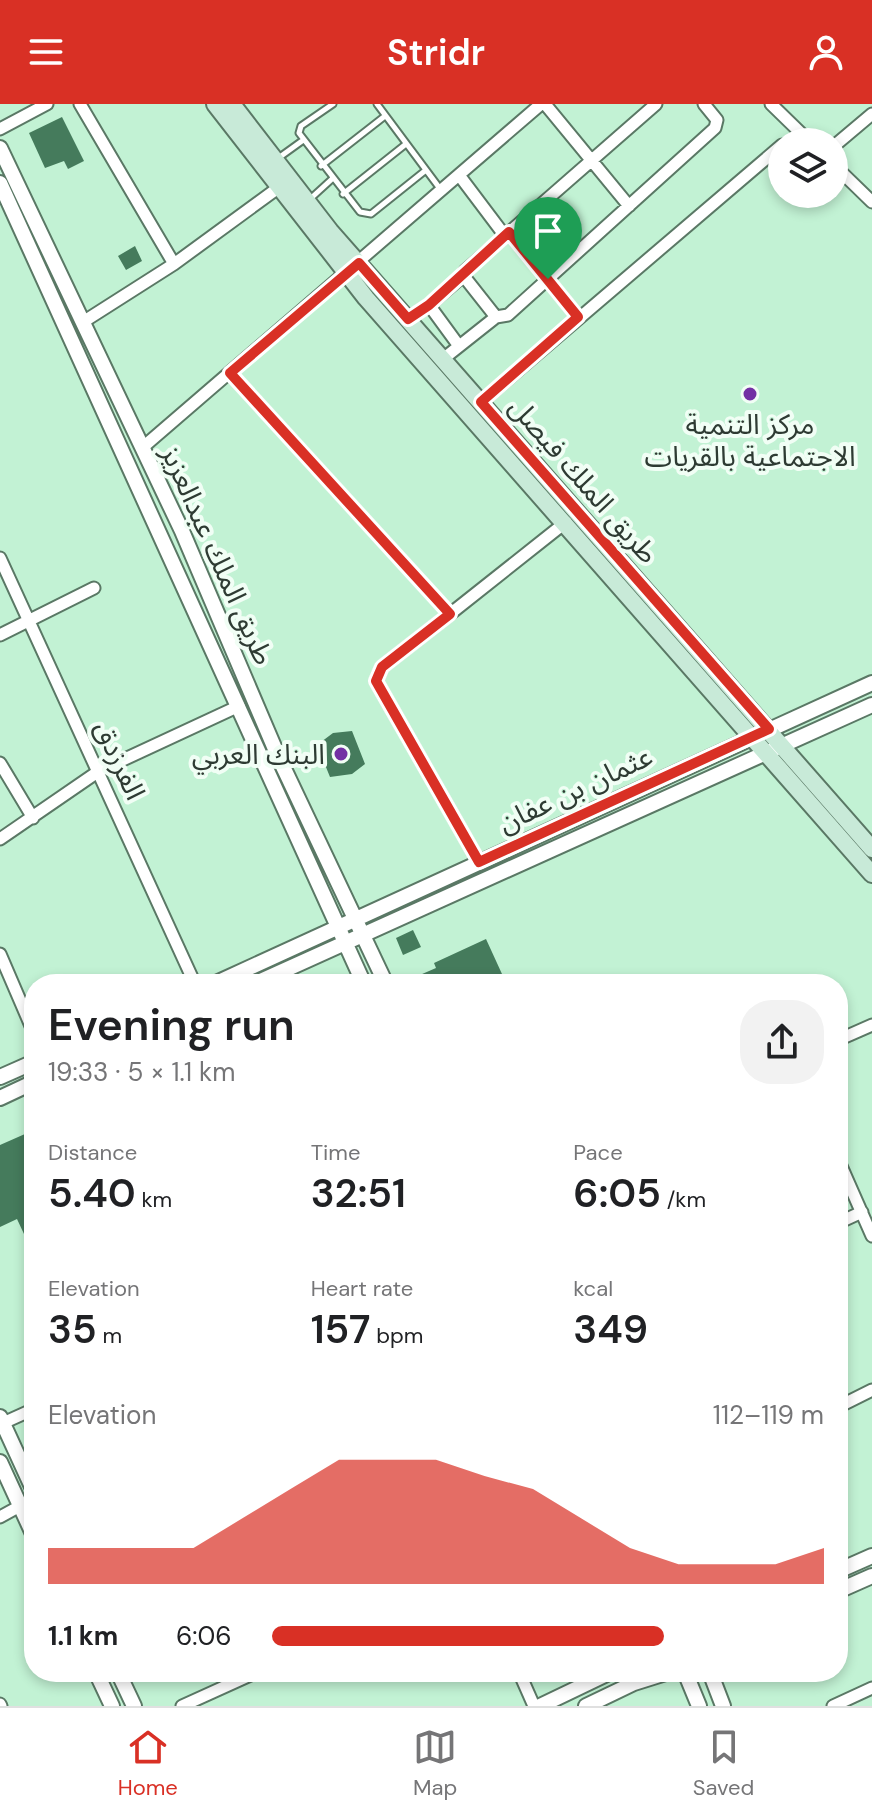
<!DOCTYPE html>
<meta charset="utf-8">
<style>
:root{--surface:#fff;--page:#f2f2f2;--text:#202124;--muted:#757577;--line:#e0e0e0;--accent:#d93025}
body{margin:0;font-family:"DM Sans","Noto Sans Arabic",sans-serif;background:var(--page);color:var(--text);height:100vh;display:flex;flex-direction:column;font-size:30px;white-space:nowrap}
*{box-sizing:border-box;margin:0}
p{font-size:26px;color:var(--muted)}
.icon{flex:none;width:44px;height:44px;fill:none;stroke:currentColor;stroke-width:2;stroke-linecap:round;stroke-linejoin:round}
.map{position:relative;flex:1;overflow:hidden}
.side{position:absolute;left:24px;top:870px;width:824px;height:708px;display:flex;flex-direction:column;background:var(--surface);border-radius:32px;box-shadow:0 4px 12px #0003}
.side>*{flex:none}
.controls{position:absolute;left:768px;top:24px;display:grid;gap:16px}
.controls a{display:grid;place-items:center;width:80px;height:80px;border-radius:50%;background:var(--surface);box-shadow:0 4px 12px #0003;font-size:40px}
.pin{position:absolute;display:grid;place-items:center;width:68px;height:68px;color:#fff;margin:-82px -34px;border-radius:50% 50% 50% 0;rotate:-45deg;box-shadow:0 0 8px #0007}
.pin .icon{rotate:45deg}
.round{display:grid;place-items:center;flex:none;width:84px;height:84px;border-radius:32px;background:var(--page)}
.head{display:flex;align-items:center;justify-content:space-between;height:136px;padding:0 24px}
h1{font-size:44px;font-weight:600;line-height:60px}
.metrics{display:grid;grid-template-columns:repeat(3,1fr);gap:12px;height:136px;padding:8px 24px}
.metrics div{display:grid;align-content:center}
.metrics b{font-size:40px;font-weight:600}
.metrics small{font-size:22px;font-weight:400}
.metrics p{font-size:22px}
.chart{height:224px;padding:16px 24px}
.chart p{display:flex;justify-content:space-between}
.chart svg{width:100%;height:144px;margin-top:8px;fill:var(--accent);opacity:.7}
ul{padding:0 24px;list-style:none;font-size:26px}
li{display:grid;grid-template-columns:128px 96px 1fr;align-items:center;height:60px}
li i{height:20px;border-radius:10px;background:var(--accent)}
header{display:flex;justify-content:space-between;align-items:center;height:104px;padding:0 24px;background:var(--accent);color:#fff;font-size:36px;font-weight:600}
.dock{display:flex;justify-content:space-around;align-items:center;height:112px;border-top:2px solid var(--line);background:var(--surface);font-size:22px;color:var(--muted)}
.dock a{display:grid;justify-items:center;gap:4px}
.dock .on{color:var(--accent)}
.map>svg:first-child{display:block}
</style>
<header><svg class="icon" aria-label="menu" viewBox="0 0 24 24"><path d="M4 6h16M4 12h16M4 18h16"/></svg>Stridr<svg class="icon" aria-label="person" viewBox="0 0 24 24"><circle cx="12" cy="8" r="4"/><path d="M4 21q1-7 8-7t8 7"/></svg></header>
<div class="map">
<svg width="872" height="1602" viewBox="0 0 872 1602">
<rect width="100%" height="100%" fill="#f1fef5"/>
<path fill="#c2f2d4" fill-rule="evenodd" d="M0,0H872V1602H0ZM782,38H834V90H782ZM34,880H838V1568H34Z"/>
<path fill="#457b5c" d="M62,13L84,57L68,65L64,57L45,64L29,29Z
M135,142L142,157L126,166L118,152Z
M352,627L365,660L352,670L330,673L317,641L333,629Z
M413,826L421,843L403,851L396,834Z
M486,835L502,870L479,880H399L436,864L434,859Z
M34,1026V1126L24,1130L17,1115L0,1123V1041Z"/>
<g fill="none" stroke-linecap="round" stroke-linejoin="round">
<g stroke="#5a7865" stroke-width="9">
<path id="service" d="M333,0L301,22L299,29L360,108L371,110L426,66
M377,0L441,86
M277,55L302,37
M321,62L385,12
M343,90L406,40
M309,96L332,75"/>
</g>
<g stroke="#5a7865" stroke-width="15">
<path id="minor" d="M80,0L174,160
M545,0L629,102
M771,0L810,38
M0,25L47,0
M834,42L872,10
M834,61L872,98
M459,71L505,132
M509,128L578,213
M429,201L464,171
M496,213L466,175L465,167L656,0
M408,215L429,201L459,242
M83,218L174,160L278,84
M443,255L496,213L508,211L715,24L717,16L704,0
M230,269L450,510L566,418
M481,298L782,41
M142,344L541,0
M0,454L195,880
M450,510L382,563L376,577L479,758
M0,531L94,484
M0,659L33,714
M0,735L99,667L239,602
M0,850L34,929
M838,936L872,921
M838,1055L872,1132
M838,1119L862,1108
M838,1303L872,1286
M3,1319L34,1305
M0,1413L20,1402
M519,1568L534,1602
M0,1600L1,1602
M182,1602L257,1568
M833,1602L872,1584"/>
</g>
<g stroke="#5a7865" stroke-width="18">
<path id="tertiary" d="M0,44L182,427L278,652L386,880
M0,79L364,880
M214,880L872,579
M254,880L872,601
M0,973L34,958
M0,994L34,978
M0,1313L34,1387
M0,1358L34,1432
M838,1467L872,1452
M838,1487L872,1472
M96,1568L112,1602
M118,1568L134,1602
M685,1568L699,1602
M710,1568L723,1602
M540,1602L611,1568
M586,1602L634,1579L669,1568"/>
</g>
<g stroke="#5a7865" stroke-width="20">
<path id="secondary" d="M215,0L366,194L872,770
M232,0L330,127L872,745"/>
</g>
<use href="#service" stroke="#fff" stroke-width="5"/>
<use href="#minor" stroke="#fff" stroke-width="11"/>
<use href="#tertiary" stroke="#fff" stroke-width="14"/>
<use href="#secondary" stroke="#c8ead8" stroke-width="16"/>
</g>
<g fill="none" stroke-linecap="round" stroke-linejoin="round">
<g stroke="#fff" stroke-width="16">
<path id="route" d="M509,128L578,213L481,298L769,625L479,758L376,577L382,563L450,510L230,269L359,159L408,215L429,201Z"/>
</g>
<use href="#route" stroke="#d93025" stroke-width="10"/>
</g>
<g fill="#7330a4" stroke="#f1fef5" stroke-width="3">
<circle cx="750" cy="290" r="8"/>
<circle cx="341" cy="650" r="8"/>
</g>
<g text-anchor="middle" stroke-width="8" stroke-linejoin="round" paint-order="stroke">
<g font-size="28" fill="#2e3b33" stroke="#f1fef5">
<text x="750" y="330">مركز التنمية<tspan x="750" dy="32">الاجتماعية بالقريات</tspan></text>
<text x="325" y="660" text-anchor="end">البنك العربي</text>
</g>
<g font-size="28" fill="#2e3b33" stroke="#f1fef5">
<text transform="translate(584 376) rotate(49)" y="10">طريق الملك فيصل</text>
<text transform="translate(218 451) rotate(66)" y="10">طريق الملك عبدالعزيز</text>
<text transform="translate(120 656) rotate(65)" y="10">الفرزدق</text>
<text transform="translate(575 685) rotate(-25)" y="10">عثمان بن عفان</text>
</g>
</g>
</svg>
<div class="controls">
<a><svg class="icon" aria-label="layers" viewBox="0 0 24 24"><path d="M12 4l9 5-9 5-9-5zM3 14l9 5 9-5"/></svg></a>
</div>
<div class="pin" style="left:548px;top:175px;background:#1e9e55"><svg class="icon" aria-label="arrive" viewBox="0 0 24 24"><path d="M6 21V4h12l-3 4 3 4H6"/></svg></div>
<section class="side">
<div class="head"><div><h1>Evening run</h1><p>19:33 · 5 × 1.1 km</p></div><a class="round"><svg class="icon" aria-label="share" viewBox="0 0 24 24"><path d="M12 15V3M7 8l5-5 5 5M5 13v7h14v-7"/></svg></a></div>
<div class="metrics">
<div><p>Distance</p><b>5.40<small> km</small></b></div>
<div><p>Time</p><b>32:51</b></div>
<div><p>Pace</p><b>6:05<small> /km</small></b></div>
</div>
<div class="metrics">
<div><p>Elevation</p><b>35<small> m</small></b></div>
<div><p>Heart rate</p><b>157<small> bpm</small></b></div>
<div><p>kcal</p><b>349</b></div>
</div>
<div class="chart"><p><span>Elevation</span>112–119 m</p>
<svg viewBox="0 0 160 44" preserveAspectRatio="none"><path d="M0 44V33L10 33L20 33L30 33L40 24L50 15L60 6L70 6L80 6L90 11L100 15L110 24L120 33L130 38L140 38L150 38L160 33V44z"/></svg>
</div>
<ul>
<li><b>1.1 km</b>6:06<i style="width:71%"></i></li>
</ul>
</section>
</div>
<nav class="dock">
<a class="on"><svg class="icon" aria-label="home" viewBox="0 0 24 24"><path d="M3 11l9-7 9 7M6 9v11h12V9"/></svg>Home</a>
<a><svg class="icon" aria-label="map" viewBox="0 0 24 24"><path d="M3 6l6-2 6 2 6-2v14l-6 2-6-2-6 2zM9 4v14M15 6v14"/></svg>Map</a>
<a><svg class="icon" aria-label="saved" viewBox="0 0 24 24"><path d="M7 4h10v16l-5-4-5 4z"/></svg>Saved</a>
</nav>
